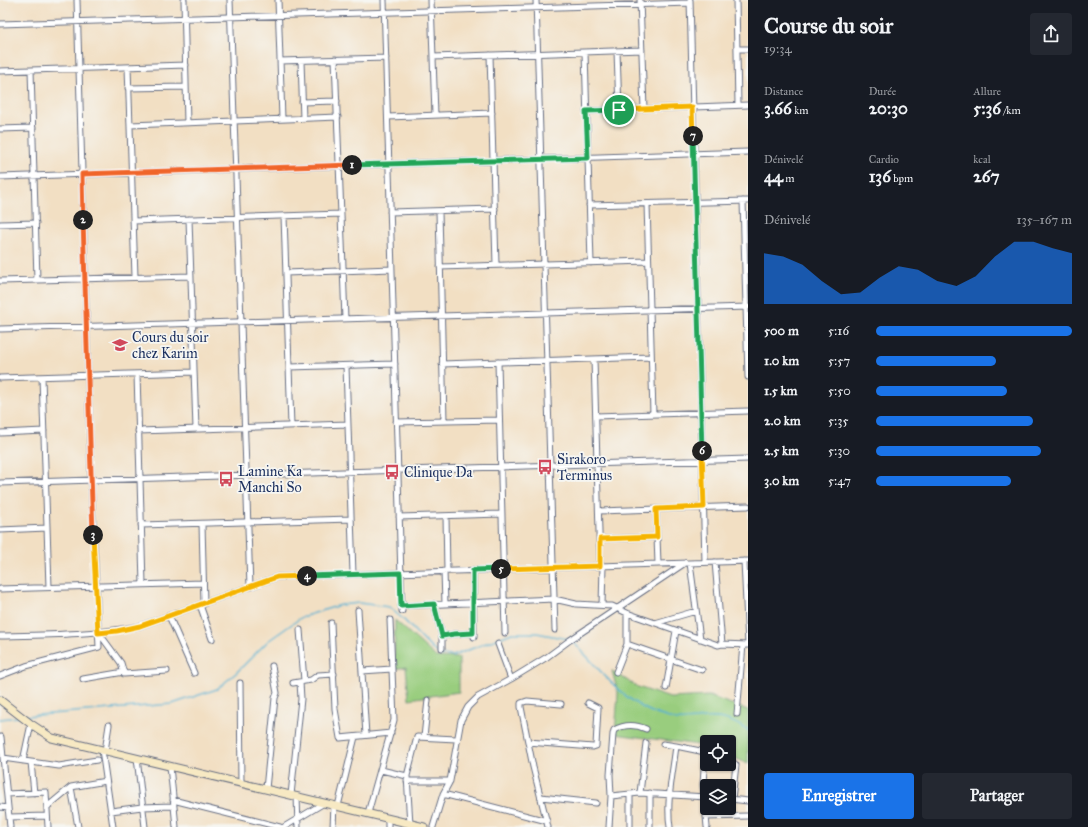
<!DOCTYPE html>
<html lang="fr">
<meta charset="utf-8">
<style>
:root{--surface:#171b24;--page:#242831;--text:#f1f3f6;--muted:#9ea1a6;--accent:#1a73e8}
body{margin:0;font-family:"IM FELL Great Primer",serif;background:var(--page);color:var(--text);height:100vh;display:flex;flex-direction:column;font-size:15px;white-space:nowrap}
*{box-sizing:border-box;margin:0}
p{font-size:13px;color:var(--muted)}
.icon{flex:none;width:22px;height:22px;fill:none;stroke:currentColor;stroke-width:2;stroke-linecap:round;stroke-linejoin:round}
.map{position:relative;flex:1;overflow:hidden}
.details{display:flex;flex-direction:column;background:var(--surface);width:340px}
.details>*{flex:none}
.controls{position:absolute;left:700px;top:735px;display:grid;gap:8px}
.controls a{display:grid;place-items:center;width:36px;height:36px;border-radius:4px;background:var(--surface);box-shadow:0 1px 3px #0004;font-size:20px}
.pin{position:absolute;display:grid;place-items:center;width:34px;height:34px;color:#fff;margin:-17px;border:2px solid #fff;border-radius:50%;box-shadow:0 1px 4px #0007}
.km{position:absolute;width:20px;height:20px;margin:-10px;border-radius:50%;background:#222;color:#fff;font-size:11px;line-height:20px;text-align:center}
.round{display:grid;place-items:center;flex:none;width:42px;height:42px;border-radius:4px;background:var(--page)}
.overview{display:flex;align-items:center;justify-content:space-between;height:68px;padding:0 16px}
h1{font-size:22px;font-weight:800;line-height:30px}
.figures{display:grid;grid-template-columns:repeat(3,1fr);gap:6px;height:68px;padding:4px 16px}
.figures div{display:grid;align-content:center}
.figures b{font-size:17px;font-weight:800}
.figures small{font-size:11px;font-weight:400}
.figures p{font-size:11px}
.chart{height:112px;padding:8px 16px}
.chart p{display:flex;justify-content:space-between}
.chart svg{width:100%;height:72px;margin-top:4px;fill:var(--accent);opacity:.7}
.action{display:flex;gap:8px;margin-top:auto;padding:8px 16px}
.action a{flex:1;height:46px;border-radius:4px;background:var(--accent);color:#fff;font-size:16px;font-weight:800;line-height:46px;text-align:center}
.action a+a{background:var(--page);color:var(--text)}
ul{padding:0 16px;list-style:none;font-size:13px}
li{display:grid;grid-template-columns:64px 48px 1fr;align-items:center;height:30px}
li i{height:10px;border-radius:5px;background:var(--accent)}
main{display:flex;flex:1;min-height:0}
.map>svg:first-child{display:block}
</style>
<main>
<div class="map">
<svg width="748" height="827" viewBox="0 0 748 827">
<rect width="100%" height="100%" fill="#f6f6f2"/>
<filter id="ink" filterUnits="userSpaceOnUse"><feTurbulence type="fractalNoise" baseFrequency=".025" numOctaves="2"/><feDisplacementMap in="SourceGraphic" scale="8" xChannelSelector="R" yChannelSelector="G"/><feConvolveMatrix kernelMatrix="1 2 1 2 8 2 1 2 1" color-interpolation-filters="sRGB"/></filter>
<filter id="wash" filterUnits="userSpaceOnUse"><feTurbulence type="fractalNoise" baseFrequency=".012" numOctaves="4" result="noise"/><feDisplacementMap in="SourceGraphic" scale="16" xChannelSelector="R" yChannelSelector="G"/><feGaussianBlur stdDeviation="0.9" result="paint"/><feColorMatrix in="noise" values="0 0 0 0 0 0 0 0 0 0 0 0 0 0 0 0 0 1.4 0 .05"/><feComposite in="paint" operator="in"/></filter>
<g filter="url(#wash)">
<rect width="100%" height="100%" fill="#f2dfc3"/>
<path fill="#99cd7e" stroke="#5a7e6e" d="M395,620L436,657L459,658V692L409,699L406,667L394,669Z
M612,671L638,687L670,698L709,696L748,710V764L729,755V742H707V746L615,734L618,693Z"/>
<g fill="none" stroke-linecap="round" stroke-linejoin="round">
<path stroke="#54b0d2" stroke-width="1.5" d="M572,641C601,669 625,707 666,717C669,718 674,720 677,720C683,721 690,719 696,719C719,716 728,718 748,730
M26,716L172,704L217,689L236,673L268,641L302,617L340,605L359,603L389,607L404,620L432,649L441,655L453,656L512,633H537L568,639
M0,719L18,717"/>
</g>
</g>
<g filter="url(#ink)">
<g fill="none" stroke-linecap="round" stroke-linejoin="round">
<g stroke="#666d81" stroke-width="7">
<path id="street" d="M184,0L187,123
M230,0L250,587
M278,0L282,119
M384,0L402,611
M431,0L435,115
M536,0L555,630
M640,0L644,109
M690,0L705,562
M736,0L738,105
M0,24L690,3
M737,49H748
M617,51L619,110
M585,52L591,263
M490,55L496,265
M433,57L642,50
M335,59L345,319
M280,61L386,58
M301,61L303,119
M128,67L135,277
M31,70L37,280
M0,71L186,65
M128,88L186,87
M302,102L337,101
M586,111L748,105
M388,117L492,113
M130,125L338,117
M0,129L33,128
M0,177L748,152
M743,201L748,377
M647,204L653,414
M589,205L748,201
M439,211L444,421
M390,212L495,209
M284,216L291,426
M189,219L196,429
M133,221L341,214
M0,224L36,223
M440,267L648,261
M286,273L392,269
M0,281L191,276
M0,329L748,307
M594,359L600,566
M498,362L505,633
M442,364L651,357
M346,366L353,574
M289,367L395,364
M137,374L143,584
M42,377L49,587
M0,378L194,372
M596,416L748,411
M396,422L499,420
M138,431L348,424
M0,433L44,431
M0,483L748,459
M656,509L658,564
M599,511L748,506
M446,516L447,571
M399,517L502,514
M202,524L204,604
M141,525L351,519
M0,530L47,528
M600,539L657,537
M744,561L748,645
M715,562L722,644
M690,563L700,639
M473,570L474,637
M444,571L445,604
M0,589L203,583
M434,604L442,636V648
M200,605L212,639
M602,605L603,566
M401,606L554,599L576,604L612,606L627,613L718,645L722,644L748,645
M358,610L366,735
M169,616L194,673
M331,623L335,709L340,738L391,733
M655,623L696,611
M300,630L304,681
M99,633L121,663L124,674L167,671
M0,636C47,635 94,635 140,626L277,577L748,561
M442,636L454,634L473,633
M498,644L511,679
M627,644L702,670
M362,671L392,669
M616,672L627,644V613
M0,676L26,666L99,647L91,480L77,0
M83,679L124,672
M240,683L241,783
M293,683L311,680L318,675L334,674
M666,688L676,631
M737,714L743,645
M1,737L10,827
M424,737L428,700
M528,742L593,747L596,746L598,708L588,703
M663,744L676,746C673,772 666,801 670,827
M676,746L705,752L703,785L707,827
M102,750L113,827
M105,751L109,725
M3,758L59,766L97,760
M137,758L145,827
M729,759L736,765L732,799
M23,761L31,724
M31,762L34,793
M170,766L176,827
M381,770L407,776
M407,781H450
M71,787L78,827
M266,789L275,698L277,693L272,666
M640,793L646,743
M650,793V827
M7,794L46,792L48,827
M443,794L547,821
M630,794V827
M291,795L301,699L300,682
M297,796L298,827
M611,796L640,793L706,797
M541,797L596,803
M730,799L748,801
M173,800L280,827
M338,806L355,737
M0,807L8,808
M47,807L71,787L106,781
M111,811L142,807L173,806
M368,813L394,720L390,620
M9,817L47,816
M706,817L748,816
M410,824L407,776L417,737L456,739
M284,827L324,803
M333,827L334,805
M388,827V818
M433,827L443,794L450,781L461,720L468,707L478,697L511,679L547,657L570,640L685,563
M548,827L533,767L521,707V703L527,701L561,704
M609,827L611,796L610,775L613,734L614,730C625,724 635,724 646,729"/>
</g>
<g stroke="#666d81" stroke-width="9">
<path id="secondary" d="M0,700L31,724L52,738L424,827"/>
</g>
<use href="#street" stroke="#fff" stroke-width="5"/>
<use href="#secondary" stroke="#f7e9c3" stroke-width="7"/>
</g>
</g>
<g fill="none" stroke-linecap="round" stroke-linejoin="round" filter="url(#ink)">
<g stroke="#fff" stroke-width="8">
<path id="split-1" d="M352,165L588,158L586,111L619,110"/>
</g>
<g stroke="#fff" stroke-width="8">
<path id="split-2" d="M83,220L82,174L352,165"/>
</g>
<g stroke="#fff" stroke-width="8">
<path id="split-3" d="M83,220L93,535"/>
</g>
<g stroke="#fff" stroke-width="8">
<path id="split-4" d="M93,535L98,633L117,631L140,626L277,577L307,576"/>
</g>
<g stroke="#fff" stroke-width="8">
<path id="split-5" d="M307,576L400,573L401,606L434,604L442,636L454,634L473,633V570L501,569"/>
</g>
<g stroke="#fff" stroke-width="8">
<path id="split-6" d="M501,569L600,566V539L657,537L656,509L704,507L702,451"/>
</g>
<g stroke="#fff" stroke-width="8">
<path id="split-7" d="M693,136L702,451"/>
</g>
<g stroke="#fff" stroke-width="8">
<path id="split-8" d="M619,110L692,107L693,136"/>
</g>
<use href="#split-1" stroke="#22a559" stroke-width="5"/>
<use href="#split-2" stroke="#f0652b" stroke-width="5"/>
<use href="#split-3" stroke="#f0652b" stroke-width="5"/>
<use href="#split-4" stroke="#f5b400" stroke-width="5"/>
<use href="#split-5" stroke="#22a559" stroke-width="5"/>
<use href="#split-6" stroke="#f5b400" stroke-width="5"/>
<use href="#split-7" stroke="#22a559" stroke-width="5"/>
<use href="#split-8" stroke="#f5b400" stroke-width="5"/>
</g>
<defs>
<g id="university-bare" transform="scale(1.2)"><path d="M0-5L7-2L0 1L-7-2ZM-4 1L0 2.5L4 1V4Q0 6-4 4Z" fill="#d1495b" stroke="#f6f6f2" stroke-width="2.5" paint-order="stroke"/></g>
<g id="bus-bare" transform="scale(1.2)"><path d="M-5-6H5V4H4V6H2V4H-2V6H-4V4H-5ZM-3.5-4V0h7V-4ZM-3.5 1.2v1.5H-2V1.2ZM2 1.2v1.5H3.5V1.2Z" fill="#d1495b" stroke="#f6f6f2" stroke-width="2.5" paint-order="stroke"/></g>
</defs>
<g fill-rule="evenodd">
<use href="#university-bare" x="120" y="345"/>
<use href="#bus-bare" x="545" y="467"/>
<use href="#bus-bare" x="392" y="472"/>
<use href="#bus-bare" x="226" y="479"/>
</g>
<g text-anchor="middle" stroke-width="3.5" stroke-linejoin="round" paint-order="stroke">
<g font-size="14" fill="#1b2f5e" stroke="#f6f6f2" text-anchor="start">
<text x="132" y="342">Cours du soir<tspan x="132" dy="16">chez Karim</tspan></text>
<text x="557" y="464">Sirakoro<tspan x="557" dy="16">Terminus</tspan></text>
<text x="238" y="476">Lamine Ka<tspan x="238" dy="16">Manchi So</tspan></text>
<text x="404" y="477">Clinique Da</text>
</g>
</g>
</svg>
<div class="controls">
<a><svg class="icon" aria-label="locate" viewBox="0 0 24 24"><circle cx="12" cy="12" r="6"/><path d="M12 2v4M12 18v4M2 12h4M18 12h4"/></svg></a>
<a><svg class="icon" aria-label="layers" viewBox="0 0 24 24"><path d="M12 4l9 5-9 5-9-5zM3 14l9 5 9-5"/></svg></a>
</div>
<div class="pin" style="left:619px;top:110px;background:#1e9e55"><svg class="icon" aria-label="arrive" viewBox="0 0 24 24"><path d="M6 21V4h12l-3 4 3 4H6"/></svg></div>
<b class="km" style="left:352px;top:165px">1</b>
<b class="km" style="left:83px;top:220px">2</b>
<b class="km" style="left:93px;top:535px">3</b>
<b class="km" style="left:307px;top:576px">4</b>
<b class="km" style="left:501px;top:569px">5</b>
<b class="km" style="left:702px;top:451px">6</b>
<b class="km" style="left:693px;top:136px">7</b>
</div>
<section class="details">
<div class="overview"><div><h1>Course du soir</h1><p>19:34</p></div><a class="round"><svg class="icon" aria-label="share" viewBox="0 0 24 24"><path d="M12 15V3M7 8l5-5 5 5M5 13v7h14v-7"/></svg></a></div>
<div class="figures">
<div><p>Distance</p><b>3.66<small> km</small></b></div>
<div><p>Durée</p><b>20:30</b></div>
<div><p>Allure</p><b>5:36<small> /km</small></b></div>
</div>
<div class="figures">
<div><p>Dénivelé</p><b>44<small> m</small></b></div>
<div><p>Cardio</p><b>136<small> bpm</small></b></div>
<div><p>kcal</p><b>267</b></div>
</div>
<div class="chart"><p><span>Dénivelé</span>135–167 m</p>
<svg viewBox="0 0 160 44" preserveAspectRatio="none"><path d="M0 44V13L10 15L20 20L30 30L40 38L50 37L60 28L70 21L80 23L90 30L100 33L110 27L120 15L130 6L140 6L150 10L160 13V44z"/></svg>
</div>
<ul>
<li><b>500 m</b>5:16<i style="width:100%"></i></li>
<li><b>1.0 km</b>5:57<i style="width:61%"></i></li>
<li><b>1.5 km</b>5:50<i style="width:67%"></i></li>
<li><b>2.0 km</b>5:35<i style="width:80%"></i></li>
<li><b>2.5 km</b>5:30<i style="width:84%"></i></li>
<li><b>3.0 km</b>5:47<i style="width:69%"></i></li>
</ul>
<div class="action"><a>Enregistrer</a><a>Partager</a></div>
</section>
</main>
